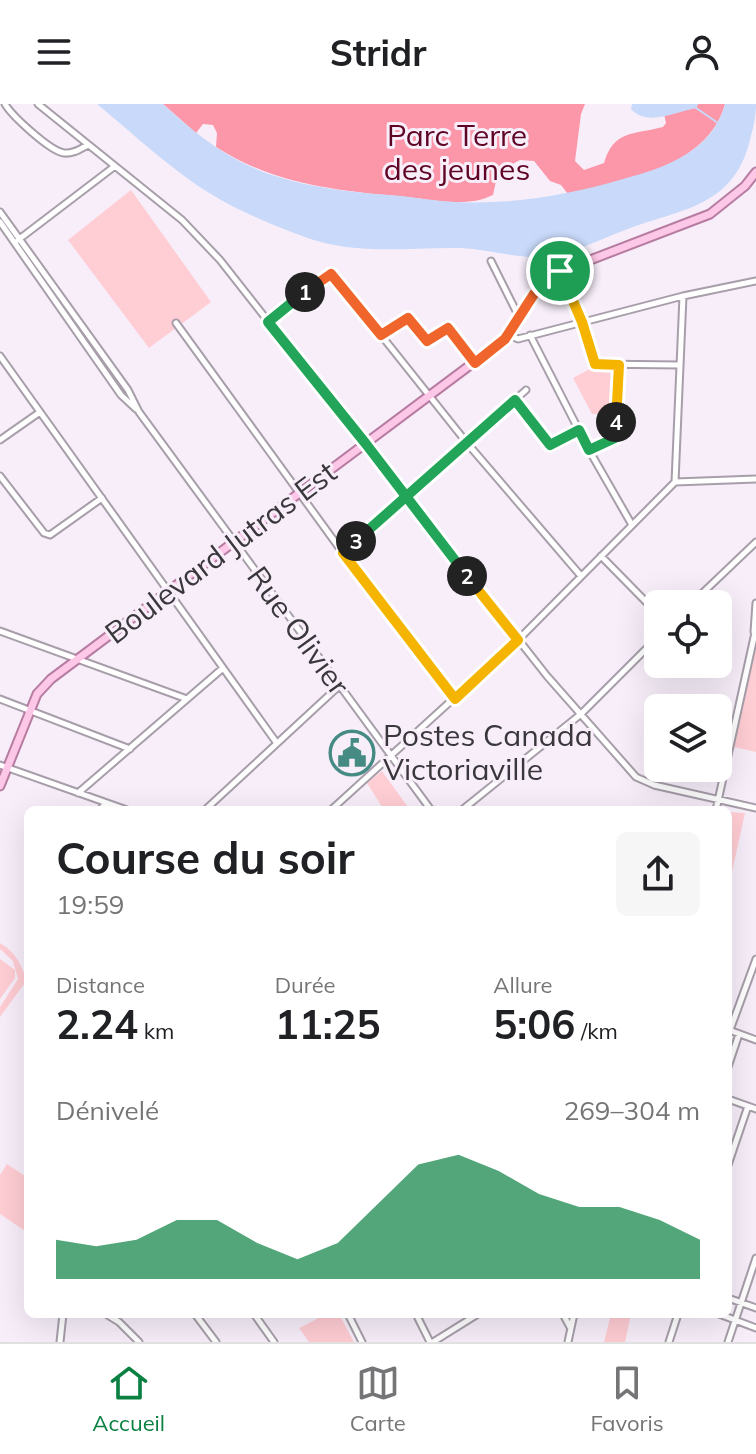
<!DOCTYPE html>
<html lang="fr">
<meta charset="utf-8">
<style>
:root{--surface:#fff;--page:#f6f6f6;--text:#202124;--muted:#757577;--line:#e0e0e0;--accent:#0b8043}
body{margin:0;font-family:Mulish,sans-serif;background:var(--page);color:var(--text);height:100vh;display:flex;flex-direction:column;font-size:30px;white-space:nowrap}
*{box-sizing:border-box;margin:0}
p{font-size:26px;color:var(--muted)}
.icon{flex:none;width:44px;height:44px;fill:none;stroke:currentColor;stroke-width:2;stroke-linecap:round;stroke-linejoin:round}
.map{position:relative;flex:1;overflow:hidden}
.side{position:absolute;left:24px;top:702px;width:708px;height:512px;display:flex;flex-direction:column;background:var(--surface);border-radius:12px;box-shadow:0 8px 32px #0002}
.side>*{flex:none}
.tools{position:absolute;left:644px;top:486px;display:grid;gap:16px}
.tools a{display:grid;place-items:center;width:88px;height:88px;border-radius:12px;background:var(--surface);box-shadow:0 8px 32px #0002;font-size:40px}
.pin{position:absolute;display:grid;place-items:center;width:68px;height:68px;color:#fff;margin:-34px;border:4px solid #fff;border-radius:50%;box-shadow:0 2px 8px #0007}
.km{position:absolute;width:40px;height:40px;margin:-20px;border-radius:50%;background:#222;color:#fff;font-size:22px;line-height:40px;text-align:center}
.round{display:grid;place-items:center;flex:none;width:84px;height:84px;border-radius:12px;background:var(--page)}
.overview{display:flex;align-items:center;justify-content:space-between;height:136px;padding:0 32px}
h1{font-size:44px;font-weight:700;line-height:60px}
.figures{display:grid;grid-template-columns:repeat(3,1fr);gap:12px;height:136px;padding:8px 32px}
.figures div{display:grid;align-content:center}
.figures b{font-size:40px;font-weight:700}
.figures small{font-size:22px;font-weight:400}
.figures p{font-size:22px}
.chart{height:224px;padding:16px 32px}
.chart p{display:flex;justify-content:space-between}
.chart svg{width:100%;height:144px;margin-top:8px;fill:var(--accent);opacity:.7}
header{display:flex;justify-content:space-between;align-items:center;height:104px;padding:0 32px;background:var(--surface);font-size:36px;font-weight:700}
.tabs{display:flex;justify-content:space-around;align-items:center;height:112px;border-top:2px solid var(--line);background:var(--surface);font-size:22px;color:var(--muted)}
.tabs a{display:grid;justify-items:center;gap:4px}
.tabs .selected{color:var(--accent)}
.map>svg:first-child{display:block}
</style>
<header><svg class="icon" aria-label="menu" viewBox="0 0 24 24"><path d="M4 6h16M4 12h16M4 18h16"/></svg>Stridr<svg class="icon" aria-label="person" viewBox="0 0 24 24"><circle cx="12" cy="8" r="4"/><path d="M4 21q1-7 8-7t8 7"/></svg></header>
<div class="map">
<svg width="756" height="1238" viewBox="0 0 756 1238">
<rect width="100%" height="100%" fill="#f7eefa"/>
<path fill="#ffcdd4" d="M131,86L211,198L149,244L68,136Z
M597,261H619L617,309L592,310L573,274Z
M756,538V648L734,643Z
M382,667L410,706H384L367,679Z
M728,708L745,709L728,786Z
M0,839C17,849 20,860 27,876L0,913V903L18,875L13,857L0,845Z
M0,855L15,866V874L0,895Z
M7,1060L28,1074V1129L0,1110V1071Z
M315,1210H339L354,1238H309L299,1224L317,1215Z
M611,1210H631L625,1238H604Z"/>
<path fill="#fc97a9" d="M163,0H585L581,10L575,57L584,66L604,59C614,26 632,31 663,23L666,19L664,10L696,4L698,0H725C708,63 623,78 568,90L561,81L550,77L534,57L520,56L498,68L493,91C466,104 436,96 407,93C339,87 275,81 216,43L217,29L213,21L203,20L196,29Z"/>
<path fill="#c8d9f9" d="M97,0H163C195,30 232,59 275,72C316,85 358,89 401,92C419,94 437,97 455,98C511,101 569,91 623,75C665,64 713,47 725,0H756C756,13 753,24 750,36C733,106 676,105 620,128C593,138 569,152 540,153C514,154 487,145 461,144C407,143 357,152 305,133C273,121 240,108 211,90C173,67 132,29 97,0Z
M632,0H698L696,4C675,8 647,23 631,5Z"/>
<g fill="none" stroke-linecap="round" stroke-linejoin="round">
<path stroke="#c8d9f9" stroke-width="2" d="M696,4L718,19"/>
<g stroke="#a79eaa" stroke-width="9">
<path id="minor" d="M5,0C12,12 50,47 64,49C73,50 80,45 88,41
M38,0L182,116L220,156L547,572L636,673L654,681L756,704
M0,108L128,286L139,308L431,706
M0,118L121,291L136,305
M18,136L115,62
M491,157L520,215
M560,168L582,218L595,260L679,261
M268,218L326,170L334,172L467,339L581,472
M176,219L343,449L455,595
M381,231L408,214L427,237L448,224L474,259
M509,231L518,235L683,192L756,177
M530,231L589,346L632,421
M0,252L276,638
M515,296L550,341L579,326
M0,336L40,308
M589,346L616,332L619,261
M0,372L44,429L50,431L102,394
M675,378L756,375
M343,449L526,286
M601,452L658,510
M691,500L756,438
M0,527L187,595
M754,528L756,499
M0,595L130,645
M0,661L127,706
M78,689L223,564
M100,706L106,699
M205,706L339,582
M331,706L518,536L675,378L683,192
M462,706L581,610L658,533
M716,706L756,524
M729,926L756,936
M730,926L756,855
M728,963L739,930
M728,995L756,1005
M728,1061L748,1002
M728,1194L756,1204
M106,1210L119,1218L139,1238
M195,1210L216,1238
M254,1210L274,1238
M348,1210L362,1238
M416,1210L430,1238
M563,1210L570,1223
M719,1210L756,1224
M60,1238L63,1210
M433,1238L478,1210
M568,1238L574,1210
M669,1238L678,1210
M728,1238L756,1154"/>
</g>
<g stroke="#b77ca1" stroke-width="11">
<path id="major" d="M0,682L37,590L51,575L505,235C526,211 534,182 564,166L710,110L745,82L756,68"/>
</g>
<use href="#minor" stroke="#fff" stroke-width="5"/>
<use href="#major" stroke="#fdc7e8" stroke-width="7"/>
</g>
<g fill="none" stroke-linecap="round" stroke-linejoin="round">
<g stroke="#fff" stroke-width="16">
<path id="split-1" d="M305,188L331,170L381,231L408,214L427,237L448,224L475,259L505,235L534,190L560,167"/>
</g>
<g stroke="#fff" stroke-width="16">
<path id="split-2" d="M305,188L268,218L366,340L467,472"/>
</g>
<g stroke="#fff" stroke-width="16">
<path id="split-3" d="M356,437L343,449L455,595L518,536L467,472"/>
</g>
<g stroke="#fff" stroke-width="16">
<path id="split-4" d="M356,437L515,296L550,341L579,326L589,346L615,334L616,318"/>
</g>
<g stroke="#fff" stroke-width="16">
<path id="split-5" d="M560,167L582,218L595,260L619,261L616,318"/>
</g>
<use href="#split-1" stroke="#f0652b" stroke-width="10"/>
<use href="#split-2" stroke="#22a559" stroke-width="10"/>
<use href="#split-3" stroke="#f5b400" stroke-width="10"/>
<use href="#split-4" stroke="#22a559" stroke-width="10"/>
<use href="#split-5" stroke="#f5b400" stroke-width="10"/>
</g>
<defs>
<g id="civic-ring" transform="scale(2.3)"><circle r="9.5" fill="#f7eefa" stroke="#458b83" stroke-width="1.5"/><path d="M-.6-6.5H3V-4.5H.6V-3L4-1V1h2V6H-6V1h2V-1L-.6-3ZM-1.2 2.5V6h2.4V2.5Z" fill="#458b83"/></g>
</defs>
<g fill-rule="evenodd">
<use href="#civic-ring" x="352" y="649"/>
</g>
<g text-anchor="middle" stroke-width="6" stroke-linejoin="round" paint-order="stroke">
<g font-size="30" fill="#5f0424" stroke="#f7eefa">
<text x="457" y="42">Parc Terre<tspan x="457" dy="34">des jeunes</tspan></text>
</g>
<g font-size="30" fill="#3a373c" stroke="#f7eefa">
<text transform="translate(221 449) rotate(-37)" y="10">Boulevard Jutras Est</text>
<text transform="translate(298 527) rotate(54)" y="10">Rue Olivier</text>
</g>
<g font-size="30" fill="#3a373c" stroke="#f7eefa" text-anchor="start">
<text x="383" y="642">Postes Canada<tspan x="383" dy="34">Victoriaville</tspan></text>
</g>
</g>
</svg>
<div class="tools">
<a><svg class="icon" aria-label="locate" viewBox="0 0 24 24"><circle cx="12" cy="12" r="6"/><path d="M12 2v4M12 18v4M2 12h4M18 12h4"/></svg></a>
<a><svg class="icon" aria-label="layers" viewBox="0 0 24 24"><path d="M12 4l9 5-9 5-9-5zM3 14l9 5 9-5"/></svg></a>
</div>
<div class="pin" style="left:560px;top:167px;background:#1e9e55"><svg class="icon" aria-label="arrive" viewBox="0 0 24 24"><path d="M6 21V4h12l-3 4 3 4H6"/></svg></div>
<b class="km" style="left:305px;top:188px">1</b>
<b class="km" style="left:467px;top:472px">2</b>
<b class="km" style="left:356px;top:437px">3</b>
<b class="km" style="left:616px;top:318px">4</b>
<section class="side">
<div class="overview"><div><h1>Course du soir</h1><p>19:59</p></div><a class="round"><svg class="icon" aria-label="share" viewBox="0 0 24 24"><path d="M12 15V3M7 8l5-5 5 5M5 13v7h14v-7"/></svg></a></div>
<div class="figures">
<div><p>Distance</p><b>2.24<small> km</small></b></div>
<div><p>Durée</p><b>11:25</b></div>
<div><p>Allure</p><b>5:06<small> /km</small></b></div>
</div>
<div class="chart"><p><span>Dénivelé</span>269–304 m</p>
<svg viewBox="0 0 160 44" preserveAspectRatio="none"><path d="M0 44V32L10 34L20 32L30 26L40 26L50 33L60 38L70 33L80 21L90 9L100 6L110 11L120 18L130 22L140 22L150 26L160 32V44z"/></svg>
</div>
</section>
</div>
<nav class="tabs">
<a class="selected"><svg class="icon" aria-label="home" viewBox="0 0 24 24"><path d="M3 11l9-7 9 7M6 9v11h12V9"/></svg>Accueil</a>
<a><svg class="icon" aria-label="map" viewBox="0 0 24 24"><path d="M3 6l6-2 6 2 6-2v14l-6 2-6-2-6 2zM9 4v14M15 6v14"/></svg>Carte</a>
<a><svg class="icon" aria-label="saved" viewBox="0 0 24 24"><path d="M7 4h10v16l-5-4-5 4z"/></svg>Favoris</a>
</nav>
